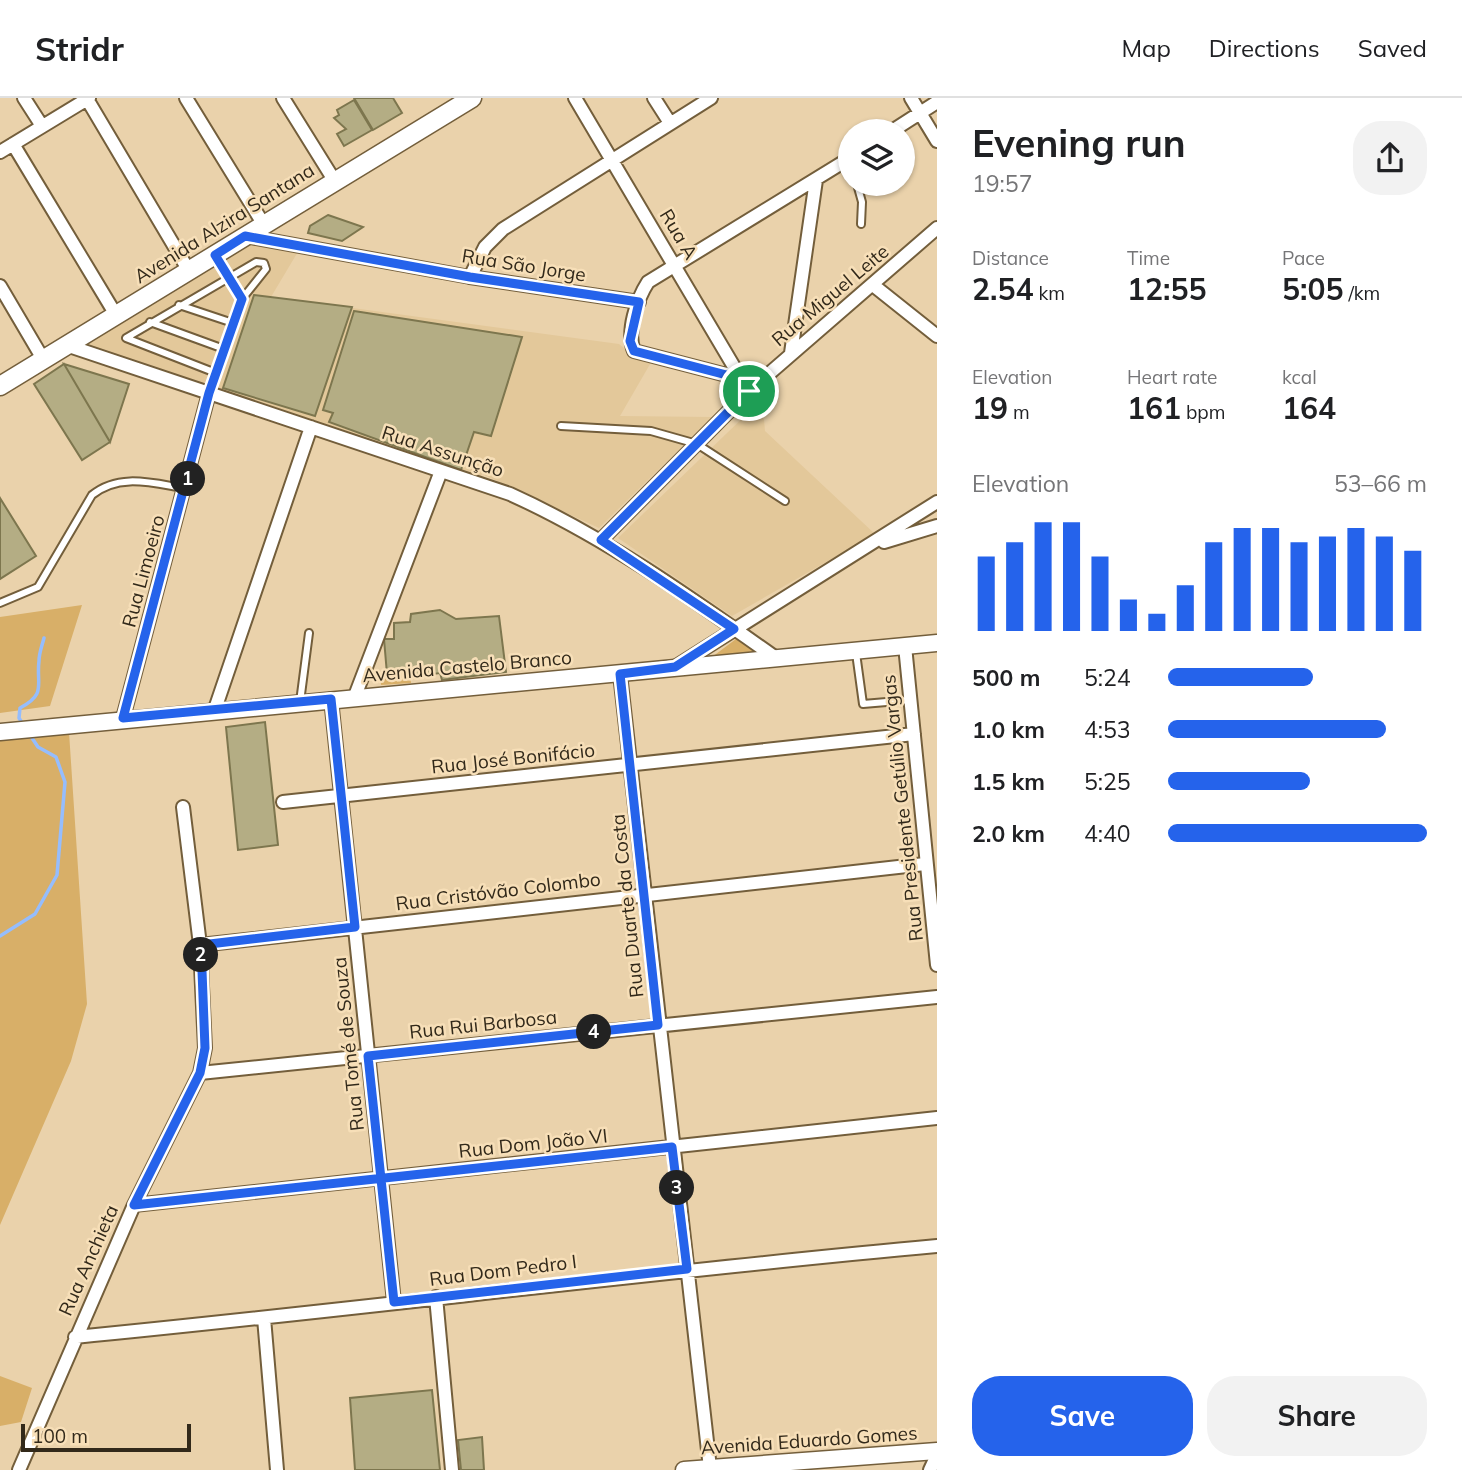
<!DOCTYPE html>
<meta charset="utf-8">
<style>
:root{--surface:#fff;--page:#f2f2f2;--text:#202124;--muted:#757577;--line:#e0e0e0;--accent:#2563eb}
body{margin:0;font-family:Mulish,sans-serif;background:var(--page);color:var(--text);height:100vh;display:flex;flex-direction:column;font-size:26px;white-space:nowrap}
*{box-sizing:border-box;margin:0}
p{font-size:23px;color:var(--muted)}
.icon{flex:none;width:38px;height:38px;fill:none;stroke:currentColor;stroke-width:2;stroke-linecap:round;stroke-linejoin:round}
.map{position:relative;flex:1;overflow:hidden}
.panel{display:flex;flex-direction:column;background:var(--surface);width:525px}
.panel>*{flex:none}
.fabs{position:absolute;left:838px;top:21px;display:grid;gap:14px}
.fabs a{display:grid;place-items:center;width:77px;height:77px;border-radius:50%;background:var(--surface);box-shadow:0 2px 5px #0004;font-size:35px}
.scale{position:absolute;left:21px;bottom:18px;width:170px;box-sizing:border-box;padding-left:7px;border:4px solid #32291a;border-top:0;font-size:19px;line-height:24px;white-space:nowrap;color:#32291a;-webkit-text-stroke:5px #f7dfb8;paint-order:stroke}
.pin{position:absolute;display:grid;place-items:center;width:60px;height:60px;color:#fff;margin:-30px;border:4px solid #fff;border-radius:50%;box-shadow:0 2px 7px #0007}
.km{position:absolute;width:35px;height:35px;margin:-18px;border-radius:50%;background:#222;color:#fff;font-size:19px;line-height:35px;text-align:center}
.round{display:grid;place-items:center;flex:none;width:74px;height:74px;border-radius:28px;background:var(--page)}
.headline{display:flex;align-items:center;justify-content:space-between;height:119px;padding:0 35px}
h1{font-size:38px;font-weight:700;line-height:52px}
.figures{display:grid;grid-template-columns:repeat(3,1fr);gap:10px;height:119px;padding:7px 35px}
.figures div{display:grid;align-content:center}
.figures b{font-size:30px;font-weight:700}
.figures small{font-size:19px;font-weight:400}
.figures p{font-size:19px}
.chart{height:196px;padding:14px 35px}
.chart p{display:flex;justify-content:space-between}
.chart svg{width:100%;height:126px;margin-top:7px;stroke:var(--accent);stroke-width:6}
.action{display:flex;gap:14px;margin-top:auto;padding:14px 35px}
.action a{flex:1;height:80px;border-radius:28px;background:var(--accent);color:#fff;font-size:28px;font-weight:700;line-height:80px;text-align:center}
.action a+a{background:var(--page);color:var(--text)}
ul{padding:0 35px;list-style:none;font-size:23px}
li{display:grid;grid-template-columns:112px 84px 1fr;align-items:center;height:52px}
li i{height:18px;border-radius:9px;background:var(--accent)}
header{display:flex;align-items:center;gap:42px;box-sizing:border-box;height:98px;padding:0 35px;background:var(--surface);border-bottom:2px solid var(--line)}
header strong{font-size:33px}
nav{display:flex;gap:38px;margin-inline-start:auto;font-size:24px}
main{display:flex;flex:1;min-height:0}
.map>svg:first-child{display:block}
</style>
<header>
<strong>Stridr</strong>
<nav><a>Map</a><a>Directions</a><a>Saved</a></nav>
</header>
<main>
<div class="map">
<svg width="937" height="1372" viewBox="0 0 937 1372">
<rect width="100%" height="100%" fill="#ead2ab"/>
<path fill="#e3c89a" d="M252,144L299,152L271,199L619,246L631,256L653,261L620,318L712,319L599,430L482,376L480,381L74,248Z
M753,310L764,321L765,333L875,436L732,518L618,440Z"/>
<path fill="#d8af68" d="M82,507L50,608L0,615V519Z
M736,541L759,556L708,562Z
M409,571L411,585L381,587L380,575Z
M69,634L87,906L71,963L0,1127V642Z
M0,1278L32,1290L21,1324L0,1328Z"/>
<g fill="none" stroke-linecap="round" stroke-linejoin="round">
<path stroke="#95bdfd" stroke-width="3.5" d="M24,628L19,620L20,610C47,596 36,587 39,563C39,555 42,548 44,540
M0,838L35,816L57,777L65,684L56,659L38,649L30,637"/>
</g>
<path fill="#b4ad84" stroke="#7d764e" stroke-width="2" d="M354,0H393L402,15L373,32Z
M354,2L372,32L344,48L337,36L346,31L334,20L339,17L337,12Z
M328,117L363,129L342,143L308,135L310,128Z
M254,197L352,209L315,318L223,290Z
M354,213L522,239L491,338L474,334L461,372L329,324L333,315L323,312Z
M64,266L110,344L82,362L34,286Z
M64,266L129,286L110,344Z
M0,400L36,458L0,481Z
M440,512L456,521L499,518L506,574L442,582L440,575L410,579L409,571L387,576L384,541H394V525L410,524L411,516Z
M265,624L278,747L238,752L226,629Z
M432,1292L440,1372H355L350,1300Z
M482,1339L484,1372H461L458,1342Z"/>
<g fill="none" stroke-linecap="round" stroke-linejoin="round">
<g stroke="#735e3b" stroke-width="10">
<path id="service" d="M857,86L862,104L861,126
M179,207L233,225
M150,224L224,251
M216,275L126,240L256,164L264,165L266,171L242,201
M209,295L242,201L216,159
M561,328L651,333L697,346L785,403
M0,505L38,489L92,397C119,375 152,385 183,390
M856,555L863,606L910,602
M300,604L309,535"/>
</g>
<g stroke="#735e3b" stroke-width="16">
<path id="minor" d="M24,0L42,28
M186,0L264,127
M283,0L334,82
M575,0L743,284
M654,0L670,25
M911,0L937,43
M87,1L189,173
M892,33L937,4
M13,46L116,217
M0,54L89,0
M245,138L470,179L639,204
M470,179L485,149L503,131L711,0
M873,187L937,238
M0,188L43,261
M66,247L510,396C605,439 691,500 776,560
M791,255L816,82
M742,281L634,253C626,234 637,201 648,184L850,60
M601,442L749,293L937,130
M884,444L937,428
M905,548L937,867
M675,569L937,404
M620,576L710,1370
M355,598L441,373
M331,601L394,1204
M215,611L311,329
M123,620L209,295
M283,704L914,636
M200,847L925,766
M200,975L937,899
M134,1107L937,1020
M436,1199L452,1372
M264,1220L277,1372
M75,1239C363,1211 649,1174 937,1148
M19,1372L134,1107L200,975L205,950L200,847L183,709
M930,1372L937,1357"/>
</g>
<g stroke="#735e3b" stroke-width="19">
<path id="tertiary" d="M0,634L937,545
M684,1372L937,1353"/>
</g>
<g stroke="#735e3b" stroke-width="21">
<path id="secondary" d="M0,288L472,0"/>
</g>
<use href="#service" stroke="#fff" stroke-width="6"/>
<use href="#minor" stroke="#fff" stroke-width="12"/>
<use href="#tertiary" stroke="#fff" stroke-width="16"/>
<use href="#secondary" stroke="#fff" stroke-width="18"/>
</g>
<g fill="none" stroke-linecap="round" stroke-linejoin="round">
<g stroke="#fff" stroke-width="14">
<path id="route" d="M749,293L742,281L634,253L630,243L639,204L470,179L245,138L215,157L242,201L209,295L123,620L331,601L355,829L201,847L205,950L200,975L134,1107C313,1088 493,1068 672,1049L687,1171L394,1204L368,958L658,927L620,576L675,569L734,531L601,442L749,293"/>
</g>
<use href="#route" stroke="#2563eb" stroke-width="9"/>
</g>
<g text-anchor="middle" stroke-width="5" stroke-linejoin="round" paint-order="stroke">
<g font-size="19" fill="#32291a" stroke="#f7dfb8">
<text transform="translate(224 125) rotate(-32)" y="7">Avenida Alzira Santana</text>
<text transform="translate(679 136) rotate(59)" y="7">Rua A</text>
<text transform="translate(524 167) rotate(9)" y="7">Rua São Jorge</text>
<text transform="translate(830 197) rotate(-40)" y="7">Rua Miguel Leite</text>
<text transform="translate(443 353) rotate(18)" y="7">Rua Assunção</text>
<text transform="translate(143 473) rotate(-75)" y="7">Rua Limoeiro</text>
<text transform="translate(467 568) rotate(-5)" y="7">Avenida Castelo Branco</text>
<text transform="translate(513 660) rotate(-6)" y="7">Rua José Bonifácio</text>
<text transform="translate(902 710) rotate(-96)" y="7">Rua Presidente Getúlio Vargas</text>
<text transform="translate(498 793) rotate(-7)" y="7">Rua Cristóvão Colombo</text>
<text transform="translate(627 808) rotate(-96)" y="7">Rua Duarte da Costa</text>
<text transform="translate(483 926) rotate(-6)" y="7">Rua Rui Barbosa</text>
<text transform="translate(348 946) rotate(-96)" y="7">Rua Tomé de Souza</text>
<text transform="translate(533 1045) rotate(-6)" y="7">Rua Dom João VI</text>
<text transform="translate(88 1162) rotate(-66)" y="7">Rua Anchieta</text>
<text transform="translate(503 1172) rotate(-7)" y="7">Rua Dom Pedro I</text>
<text transform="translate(809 1342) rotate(-4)" y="7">Avenida Eduardo Gomes</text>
</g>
</g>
</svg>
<div class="fabs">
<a><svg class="icon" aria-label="layers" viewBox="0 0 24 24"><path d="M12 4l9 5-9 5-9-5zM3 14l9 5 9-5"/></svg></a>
</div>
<div class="scale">100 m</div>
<div class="pin" style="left:749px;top:293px;background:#1e9e55"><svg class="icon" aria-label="arrive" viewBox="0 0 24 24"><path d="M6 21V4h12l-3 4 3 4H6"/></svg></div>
<b class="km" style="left:188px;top:381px">1</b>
<b class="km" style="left:201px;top:857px">2</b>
<b class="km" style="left:677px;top:1090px">3</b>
<b class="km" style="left:594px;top:934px">4</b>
</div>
<section class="panel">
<div class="headline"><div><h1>Evening run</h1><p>19:57</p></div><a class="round"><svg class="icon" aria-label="share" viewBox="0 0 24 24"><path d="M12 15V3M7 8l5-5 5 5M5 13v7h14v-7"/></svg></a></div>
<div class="figures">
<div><p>Distance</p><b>2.54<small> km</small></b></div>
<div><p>Time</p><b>12:55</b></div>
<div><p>Pace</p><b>5:05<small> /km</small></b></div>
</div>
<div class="figures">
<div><p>Elevation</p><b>19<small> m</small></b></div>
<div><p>Heart rate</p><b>161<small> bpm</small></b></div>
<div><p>kcal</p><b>164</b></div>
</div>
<div class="chart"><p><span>Elevation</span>53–66 m</p>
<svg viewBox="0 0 160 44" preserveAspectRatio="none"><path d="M5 44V18M15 44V13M25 44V6M35 44V6M45 44V18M55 44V33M65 44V38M75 44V28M85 44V13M95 44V8M105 44V8M115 44V13M125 44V11M135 44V8M145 44V11M155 44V16"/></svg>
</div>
<ul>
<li><b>500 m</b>5:24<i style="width:56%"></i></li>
<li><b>1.0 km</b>4:53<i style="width:84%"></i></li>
<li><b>1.5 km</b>5:25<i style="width:55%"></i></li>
<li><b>2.0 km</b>4:40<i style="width:100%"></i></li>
</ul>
<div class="action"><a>Save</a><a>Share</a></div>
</section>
</main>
